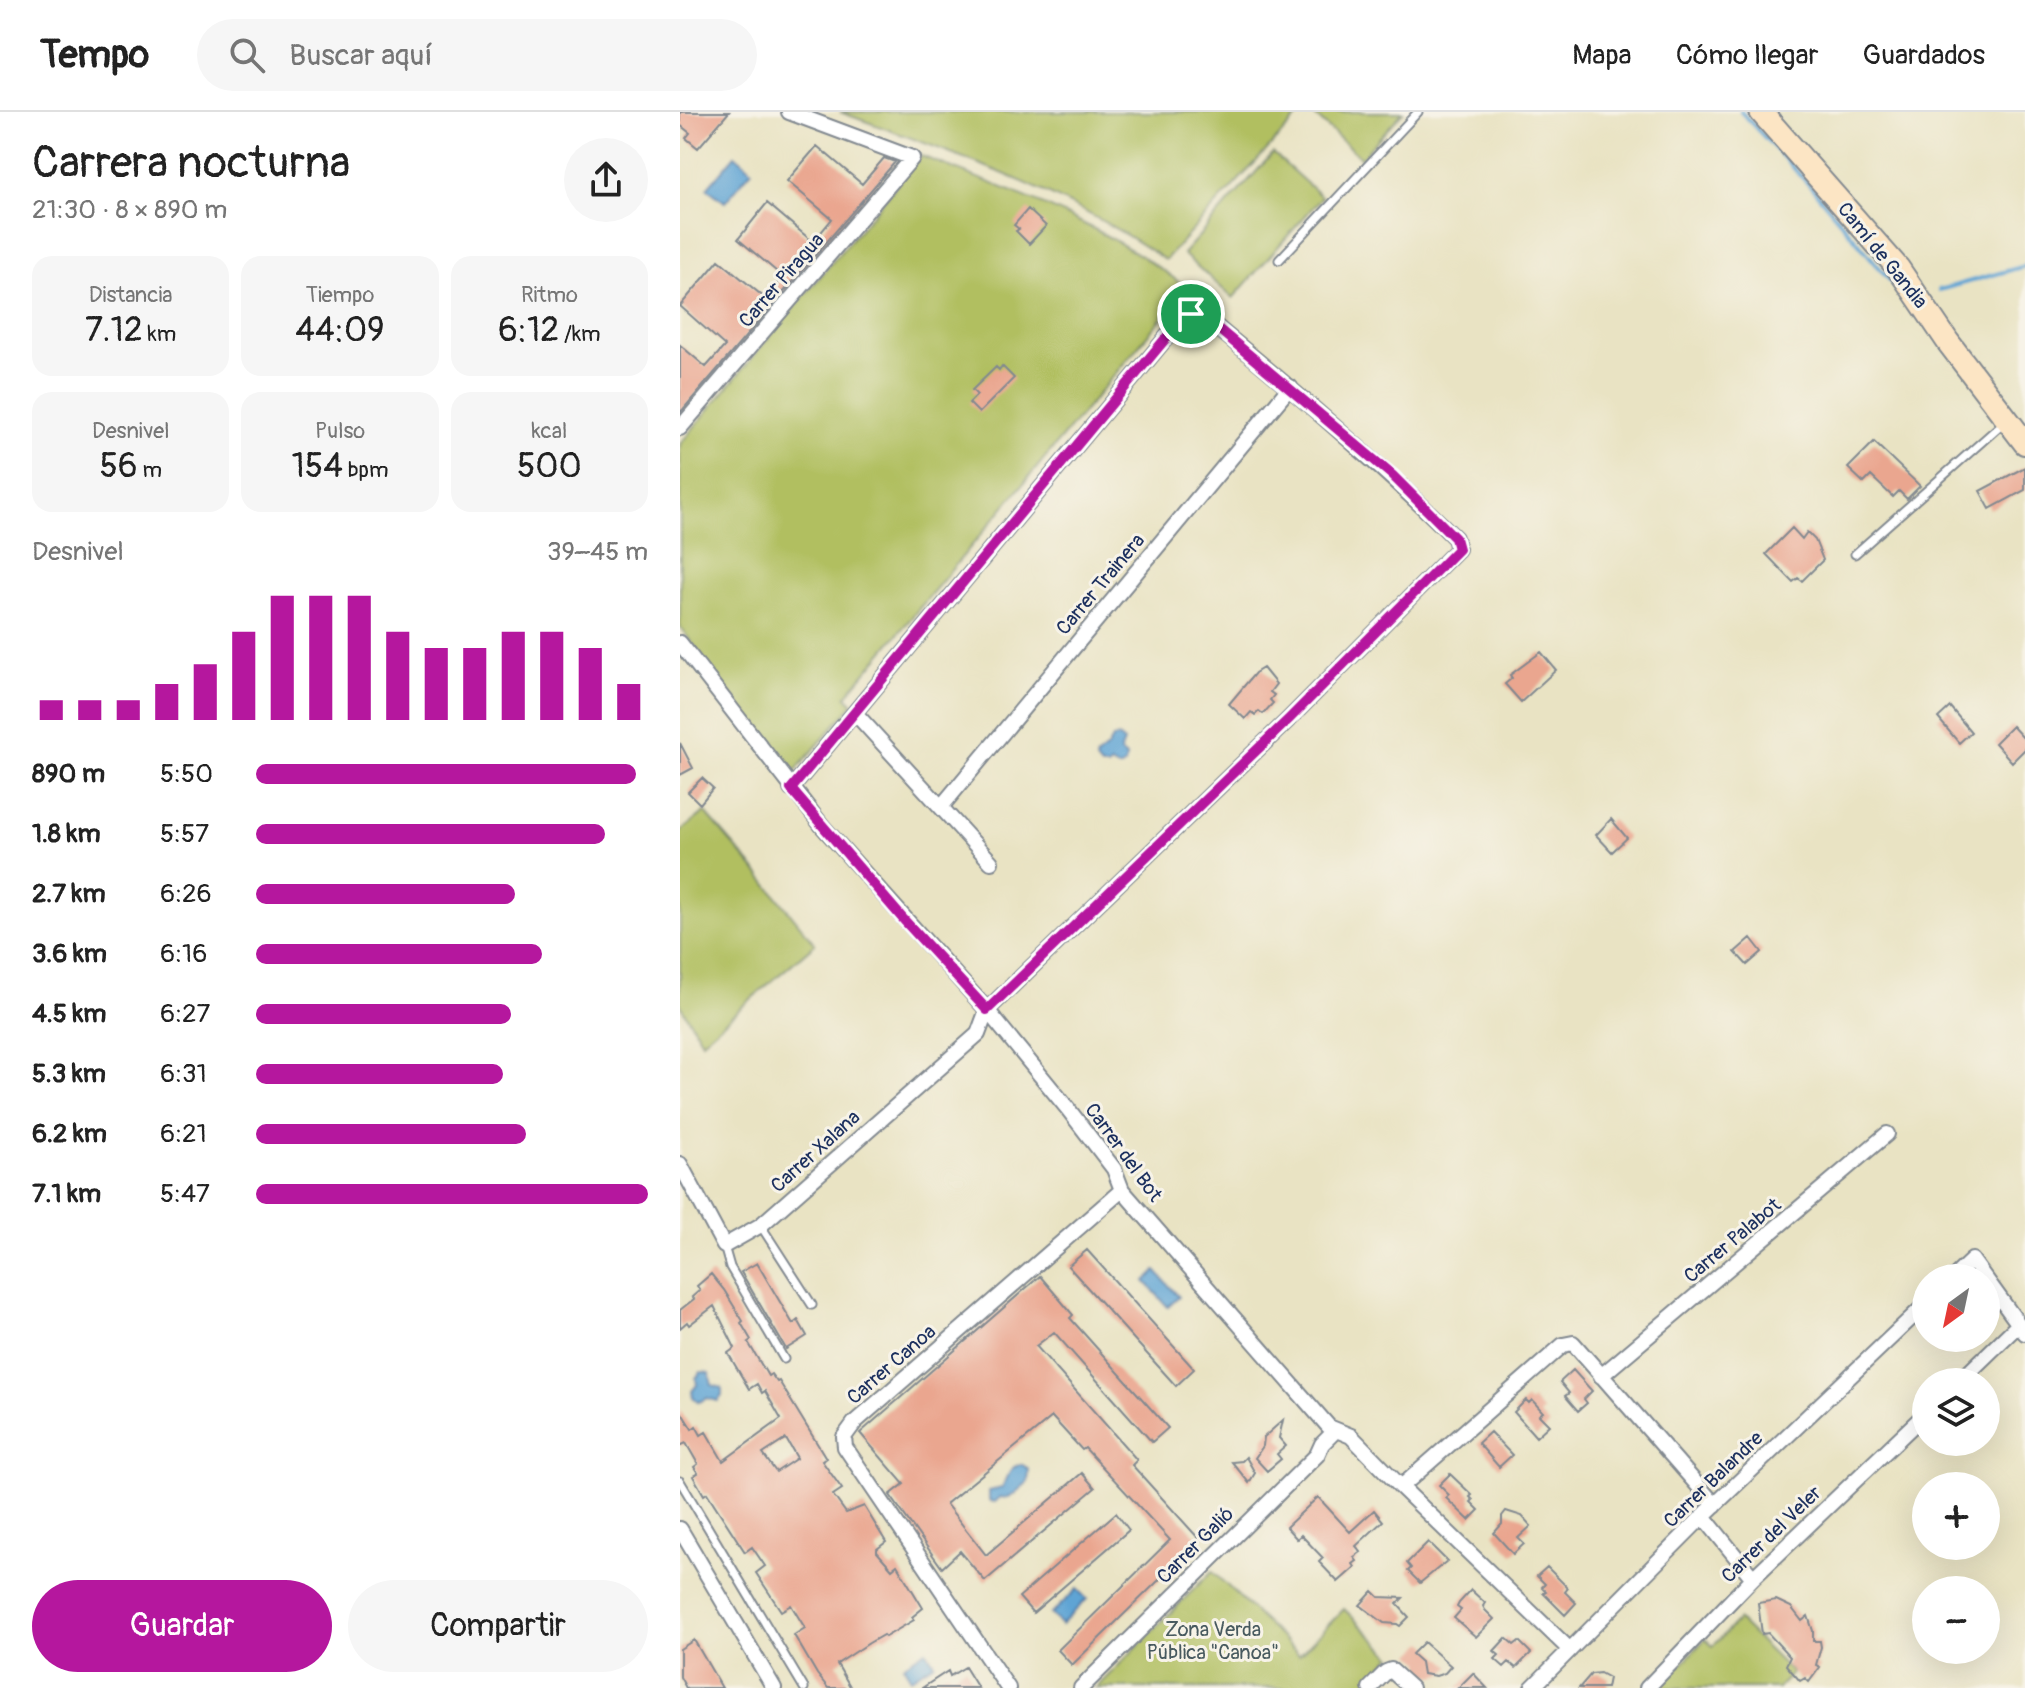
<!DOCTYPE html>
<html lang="es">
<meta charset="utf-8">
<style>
:root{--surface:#fff;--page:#f6f6f6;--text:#222;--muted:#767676;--line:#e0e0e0;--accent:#b5179e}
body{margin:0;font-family:Pangolin,sans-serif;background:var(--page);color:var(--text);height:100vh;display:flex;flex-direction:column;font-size:30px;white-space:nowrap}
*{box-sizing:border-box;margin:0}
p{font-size:26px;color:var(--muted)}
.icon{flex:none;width:44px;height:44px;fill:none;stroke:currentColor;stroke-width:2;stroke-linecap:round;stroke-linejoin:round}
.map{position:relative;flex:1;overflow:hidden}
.details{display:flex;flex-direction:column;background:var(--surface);width:680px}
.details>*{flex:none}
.needle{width:52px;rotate:213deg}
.tools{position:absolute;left:1232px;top:1152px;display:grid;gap:16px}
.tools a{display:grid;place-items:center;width:88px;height:88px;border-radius:50%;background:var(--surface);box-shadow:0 8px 32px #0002;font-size:40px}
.pin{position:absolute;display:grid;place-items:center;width:68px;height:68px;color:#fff;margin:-34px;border:4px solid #fff;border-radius:50%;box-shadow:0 2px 8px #0007}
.round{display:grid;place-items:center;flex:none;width:84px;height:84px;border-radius:42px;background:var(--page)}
.overview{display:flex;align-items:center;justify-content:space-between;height:136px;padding:0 32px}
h1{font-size:44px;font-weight:600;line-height:60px}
.stats{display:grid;grid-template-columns:repeat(3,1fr);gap:12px;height:136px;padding:8px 32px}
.stats div{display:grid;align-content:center;border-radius:20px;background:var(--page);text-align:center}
.stats b{font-size:34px;font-weight:600}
.stats small{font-size:22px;font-weight:400}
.stats p{font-size:22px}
.chart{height:224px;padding:16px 32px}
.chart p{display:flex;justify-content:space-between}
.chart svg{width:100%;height:144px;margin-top:8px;stroke:var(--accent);stroke-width:6}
.button{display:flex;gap:16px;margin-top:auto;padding:16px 32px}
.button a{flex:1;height:92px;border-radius:48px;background:var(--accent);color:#fff;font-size:32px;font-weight:600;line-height:92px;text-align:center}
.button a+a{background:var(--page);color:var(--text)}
ul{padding:0 32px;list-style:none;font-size:26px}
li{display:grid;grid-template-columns:128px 96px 1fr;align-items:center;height:60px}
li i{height:20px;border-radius:10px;background:var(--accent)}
header{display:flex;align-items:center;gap:48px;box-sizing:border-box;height:112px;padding:0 40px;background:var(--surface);border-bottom:2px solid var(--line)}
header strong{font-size:38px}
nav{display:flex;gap:44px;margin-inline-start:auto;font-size:28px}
.search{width:560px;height:72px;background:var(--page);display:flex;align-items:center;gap:20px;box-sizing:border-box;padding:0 28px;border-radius:44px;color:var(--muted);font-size:30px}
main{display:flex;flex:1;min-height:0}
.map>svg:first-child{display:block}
</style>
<header>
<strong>Tempo</strong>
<div class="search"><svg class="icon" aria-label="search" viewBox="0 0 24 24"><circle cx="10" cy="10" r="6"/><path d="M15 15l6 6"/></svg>Buscar aquí</div>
<nav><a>Mapa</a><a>Cómo llegar</a><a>Guardados</a></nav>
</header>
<main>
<section class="details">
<div class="overview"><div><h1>Carrera nocturna</h1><p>21:30 · 8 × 890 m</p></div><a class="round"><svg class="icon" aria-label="share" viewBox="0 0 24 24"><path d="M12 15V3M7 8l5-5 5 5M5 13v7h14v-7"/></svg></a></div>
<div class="stats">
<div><p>Distancia</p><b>7.12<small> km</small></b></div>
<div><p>Tiempo</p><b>44:09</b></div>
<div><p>Ritmo</p><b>6:12<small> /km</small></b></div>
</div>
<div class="stats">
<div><p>Desnivel</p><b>56<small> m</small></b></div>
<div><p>Pulso</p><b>154<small> bpm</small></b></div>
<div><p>kcal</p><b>500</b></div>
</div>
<div class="chart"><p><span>Desnivel</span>39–45 m</p>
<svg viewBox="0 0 160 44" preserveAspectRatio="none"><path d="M5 44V38M15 44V38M25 44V38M35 44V33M45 44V27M55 44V17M65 44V6M75 44V6M85 44V6M95 44V17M105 44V22M115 44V22M125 44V17M135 44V17M145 44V22M155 44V33"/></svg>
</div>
<ul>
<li><b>890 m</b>5:50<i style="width:97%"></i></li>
<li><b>1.8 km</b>5:57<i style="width:89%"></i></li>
<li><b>2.7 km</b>6:26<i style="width:66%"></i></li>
<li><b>3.6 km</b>6:16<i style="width:73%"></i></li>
<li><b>4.5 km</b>6:27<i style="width:65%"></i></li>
<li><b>5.3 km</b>6:31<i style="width:63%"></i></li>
<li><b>6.2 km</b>6:21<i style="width:69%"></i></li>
<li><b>7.1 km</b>5:47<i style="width:100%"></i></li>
</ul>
<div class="button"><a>Guardar</a><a>Compartir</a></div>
</section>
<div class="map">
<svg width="1345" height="1576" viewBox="0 0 1345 1576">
<rect width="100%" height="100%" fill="#f7f3e8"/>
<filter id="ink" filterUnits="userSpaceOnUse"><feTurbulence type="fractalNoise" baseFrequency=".0125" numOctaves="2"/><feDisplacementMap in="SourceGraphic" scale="16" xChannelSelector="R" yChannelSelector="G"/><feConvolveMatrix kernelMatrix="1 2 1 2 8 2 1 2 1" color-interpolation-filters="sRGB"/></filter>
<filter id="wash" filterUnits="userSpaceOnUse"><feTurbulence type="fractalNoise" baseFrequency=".006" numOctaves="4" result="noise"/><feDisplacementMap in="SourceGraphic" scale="32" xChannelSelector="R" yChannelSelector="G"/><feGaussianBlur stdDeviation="1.8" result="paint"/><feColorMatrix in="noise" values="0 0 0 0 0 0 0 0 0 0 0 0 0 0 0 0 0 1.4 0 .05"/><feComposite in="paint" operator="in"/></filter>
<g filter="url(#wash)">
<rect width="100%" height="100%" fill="#e9e3c3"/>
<path fill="#b1bf61" stroke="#667760" stroke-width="2" d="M160,0H622L485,148C385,78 274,42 160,0Z
M631,0H723L681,46Z
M593,41L642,85L553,186L503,142Z
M241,44C338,81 424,112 507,176L166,584L173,592L112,663L0,515V332Z
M25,700L83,767L135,832L22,929L0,893V720Z
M532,1459L619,1543L664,1497L712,1544L682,1576H416Z
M1058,1508L1112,1561L1098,1576H979L1025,1527L1033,1534Z"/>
<path fill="#5fa4d4" stroke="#3d6a99" stroke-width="2" d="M55,43L72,58L45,90L27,76Z
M438,625L444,630L440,640L446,645L445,652L439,656L431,652L427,655H421L416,649L417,644L427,636L432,627Z
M476,1159L499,1185L488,1195L465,1169Z
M21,1260L29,1261L32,1273L42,1276V1284L38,1289L27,1286L19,1290L13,1285L12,1279L17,1273L16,1266Z
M341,1352L349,1357L348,1370L329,1386L320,1385L315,1390L309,1389V1379L322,1376L332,1356Z
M397,1477L407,1487L381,1513L371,1502Z
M246,1538L254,1551L231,1566L223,1553Z"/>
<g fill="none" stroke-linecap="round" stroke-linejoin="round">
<path stroke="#5fa4d4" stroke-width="4" d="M1061,0L1133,77L1213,172
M1259,178L1345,154"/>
</g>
<g id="blocks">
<path fill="#eaa68f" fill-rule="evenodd" d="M0,0H49L18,36L6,26L10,21L0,13Z
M137,34L182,72L204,46L215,50L0,301V233L26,255L45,234L0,194L39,148L85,186L103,165L58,127L87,91L133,130L152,107L107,69Z
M348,97L366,114L349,132L336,119L339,117L334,113Z
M322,254L334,266L299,301L289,291L297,283L292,278L316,255L319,258Z
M1194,330L1240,374L1227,387L1219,379L1213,385L1191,364L1184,371L1168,356Z
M1345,355V378L1310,397L1300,379Z
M1112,416L1122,427L1127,420L1135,428L1143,448L1122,469L1118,466L1113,470L1086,442Z
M861,540L876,558L841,590L825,572L832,566L830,563Z
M583,556L596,572L590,580L594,583L590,588L593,591L583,602L579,599L575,603L571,600L565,607L549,592L575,561Z
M1270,595L1291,620L1279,631L1258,606Z
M1332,614L1345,628V637L1332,650L1315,631Z
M0,631L13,656L0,663Z
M22,666L33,676L20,692L8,680Z
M931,707L947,726L932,740L916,723Z
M1071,826L1082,840L1067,853L1055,840Z
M407,1138L514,1257L496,1274L388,1154Z
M77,1151L113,1212L118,1208L127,1224L106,1237L61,1160Z
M31,1162L44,1178L63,1209L61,1211L71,1228L68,1230L88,1264L91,1262L97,1270L99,1269L146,1346L142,1349L162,1377L153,1383L166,1401L184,1394L206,1430L197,1437V1440L212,1457L217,1453L243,1496L232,1505L234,1508L205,1525L203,1523L189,1531L157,1552L171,1576H148L137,1562L114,1523L125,1516L111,1493L101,1499L76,1461L85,1454L72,1435L65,1440L27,1381L24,1383L13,1364L18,1361L14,1355L18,1352L6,1331L0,1334V1298L12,1317L16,1314L21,1323L26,1320L43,1349L101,1307L85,1279L82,1281L77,1272L69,1277L48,1241L55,1236L34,1194L9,1213L7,1210L0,1216V1198L14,1187L12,1185L20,1178L17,1174ZM106,1327L117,1346L96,1360L83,1342Z
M360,1164L393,1203L390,1206L488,1316L472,1330L374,1220L356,1234L457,1348L452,1353L520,1428L392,1553L378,1538L490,1428L405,1336L402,1338L372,1305L266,1392L306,1443L402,1361L415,1376L305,1469L280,1439L262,1456L210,1383L224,1372L180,1321Z
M893,1258L912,1279L904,1287L907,1291L898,1299L885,1284L889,1281L880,1270Z
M846,1288L849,1291L852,1288L863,1300L859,1303L869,1313L856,1325L834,1300Z
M603,1308L599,1326L606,1334L597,1342L601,1347L587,1359L575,1346L583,1334L584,1325Z
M810,1320L832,1343L819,1355L798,1331Z
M566,1345L575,1361L569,1371L552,1350L562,1349Z
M770,1362L792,1383L790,1385L793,1388L791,1390L799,1398L789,1408L766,1386L769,1383L759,1373Z
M638,1385L670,1420L694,1398L703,1409L676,1434L681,1440L674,1445L677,1449L673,1452L675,1455L658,1470L639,1450L643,1446L621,1423L617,1427L606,1415Z
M826,1399L842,1404L851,1414L838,1426L844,1432L833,1442L814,1421L822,1412V1404Z
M436,1401L449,1418L353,1501L339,1485Z
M748,1430L767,1449L740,1471L728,1459L731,1456L727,1451Z
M867,1455L888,1476L885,1480L896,1491L885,1503L863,1481L866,1479L862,1475L865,1472L857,1464Z
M791,1478L805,1491L803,1494L805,1498L814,1507L796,1525L774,1506L781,1498L777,1495L779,1491Z
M693,1479L699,1485L723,1486L717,1492L729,1505L720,1514L717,1512L704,1511L680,1493Z
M1096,1488L1111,1495L1122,1509L1128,1504L1133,1519V1529H1140L1141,1535L1136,1553L1140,1555L1129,1570L1125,1566L1120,1569L1106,1553L1110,1545L1088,1521L1082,1522L1078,1491Z
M826,1526L834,1533L839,1529L851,1541L836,1556L829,1550L824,1555L815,1547L819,1543L814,1539Z
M14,1528L42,1576H6L0,1565V1537Z
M744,1530L771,1554L765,1561L756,1564L743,1562L741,1550L732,1542Z
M285,1555L298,1576H242L268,1559L270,1564Z
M793,1561L807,1576H778Z
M920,1561L929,1566L927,1576H899L911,1562Z"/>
</g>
</g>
<g filter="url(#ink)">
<use href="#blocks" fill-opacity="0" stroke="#828990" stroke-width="2"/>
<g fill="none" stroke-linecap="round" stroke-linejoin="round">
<g stroke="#828990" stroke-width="11">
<path id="service" d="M599,148L738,0
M1175,442L1323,311
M81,1114L132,1193
M44,1134L50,1155L104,1247
M0,1369L124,1576"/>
</g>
<g stroke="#828990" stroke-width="18">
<path id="minor" d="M0,316L232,46L109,0
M0,531L143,715L307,898L388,997L434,1057L442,1078L649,1315L671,1324L721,1375L890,1538
M175,601L311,750
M261,695L610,275
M0,1052L44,1134L81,1113L298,922L307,898L609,607L778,437L775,426C695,347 610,275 523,204L511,202L501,208L111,677
M1273,1166L1292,1148L1305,1166
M1306,1167L1345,1221
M921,1264L1207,1022
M1279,1270L1339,1212
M721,1375L883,1233L893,1231L1035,1393
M1023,1404L1073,1466
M0,1417L94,1576
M328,1576L165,1335L164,1325L175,1310L442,1078
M401,1576L637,1343L642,1332L656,1318
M690,1576L706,1560L711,1558L731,1576
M852,1576L1023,1404L1246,1192
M967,1576L1073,1466L1246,1301"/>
</g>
<g stroke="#828990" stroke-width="26">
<path id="secondary" d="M1081,0L1218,156L1268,230L1345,331"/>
</g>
<use href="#service" stroke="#fff" stroke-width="7"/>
<use href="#minor" stroke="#fff" stroke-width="14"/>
<use href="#secondary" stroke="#fce5c4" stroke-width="22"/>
</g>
</g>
<g fill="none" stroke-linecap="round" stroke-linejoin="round" filter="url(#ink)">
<g stroke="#fff" stroke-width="16">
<path id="route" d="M511,202L523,204L712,363L775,426L778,437L609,607L307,898L224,808L111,677L501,208Z"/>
</g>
<use href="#route" stroke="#b5179e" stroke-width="10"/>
</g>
<g text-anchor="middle" stroke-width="6" stroke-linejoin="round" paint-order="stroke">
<g font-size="20" fill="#1b2f5e" stroke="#f7f3e8">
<text transform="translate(1203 143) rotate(51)" y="7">Camí de Gandia</text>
<text transform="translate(101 168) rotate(-49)" y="7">Carrer Piragua</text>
<text transform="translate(420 472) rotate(-50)" y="7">Carrer Trainera</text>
<text transform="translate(135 1039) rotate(-42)" y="7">Carrer Xalana</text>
<text transform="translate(444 1040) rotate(54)" y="7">Carrer del Bot</text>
<text transform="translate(1052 1128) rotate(-40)" y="7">Carrer Palabot</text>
<text transform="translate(211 1252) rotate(-41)" y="7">Carrer Canoa</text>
<text transform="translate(1033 1367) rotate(-44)" y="7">Carrer Balandre</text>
<text transform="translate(1091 1422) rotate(-44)" y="7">Carrer del Veler</text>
<text transform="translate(515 1433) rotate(-45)" y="7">Carrer Galió</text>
</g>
<g font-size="20" fill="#485a5f" stroke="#f7f3e8">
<text x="533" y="1524">Zona Verda<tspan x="533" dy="23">Pública "Canoa"</tspan></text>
</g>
</g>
</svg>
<div class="tools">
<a><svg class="needle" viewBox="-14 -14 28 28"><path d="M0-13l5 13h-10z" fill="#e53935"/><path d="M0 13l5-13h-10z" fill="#767676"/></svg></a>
<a><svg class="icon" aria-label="layers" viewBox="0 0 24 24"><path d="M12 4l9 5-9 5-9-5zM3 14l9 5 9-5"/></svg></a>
<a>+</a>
<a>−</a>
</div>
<div class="pin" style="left:511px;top:202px;background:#1e9e55"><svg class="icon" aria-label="arrive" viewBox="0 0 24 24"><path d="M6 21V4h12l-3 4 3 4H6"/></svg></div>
</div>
</main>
